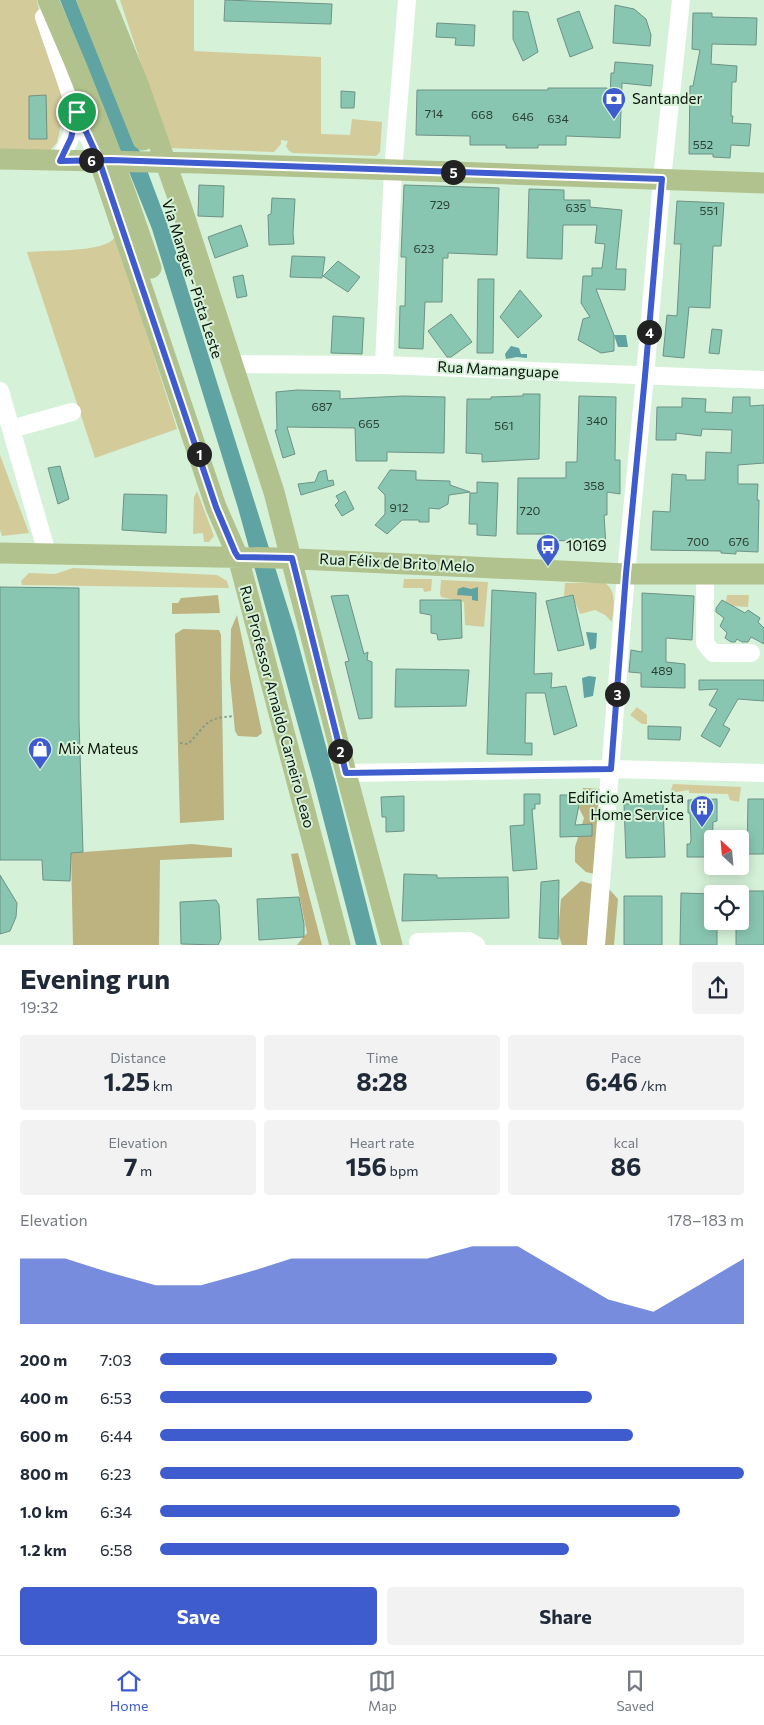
<!DOCTYPE html>
<meta charset="utf-8">
<style>
:root{--surface:#fff;--page:#f2f2f3;--text:#1f2937;--muted:#747a83;--line:#e0e1e3;--accent:#3e5cce}
body{margin:0;font-family:Commissioner,sans-serif;background:var(--page);color:var(--text);height:100vh;display:flex;flex-direction:column;font-size:19px;white-space:nowrap}
*{box-sizing:border-box;margin:0}
p{font-size:16px;color:var(--muted)}
.icon{flex:none;width:28px;height:28px;fill:none;stroke:currentColor;stroke-width:2;stroke-linecap:round;stroke-linejoin:round}
.map{position:relative;height:945px;overflow:hidden}
.panel{display:flex;flex-direction:column;background:var(--surface);flex:1}
.panel>*{flex:none}
.needle{width:32px;rotate:334deg}
.buttons{position:absolute;left:704px;top:830px;display:grid;gap:10px}
.buttons a{display:grid;place-items:center;width:45px;height:45px;border-radius:5px;background:var(--surface);box-shadow:0 2px 12px #0003;font-size:25px}
.pin{position:absolute;display:grid;place-items:center;width:42px;height:42px;color:#fff;margin:-21px;border:2px solid #fff;border-radius:50%;box-shadow:0 1px 5px #0007}
.km{position:absolute;width:25px;height:25px;margin:-12px;border-radius:50%;background:#222;color:#fff;font-size:14px;line-height:25px;text-align:center}
.round{display:grid;place-items:center;flex:none;width:52px;height:52px;border-radius:5px;background:var(--page)}
.overview{display:flex;align-items:center;justify-content:space-between;height:85px;padding:0 20px}
h1{font-size:28px;font-weight:700;line-height:38px}
.stats{display:grid;grid-template-columns:repeat(3,1fr);gap:8px;height:85px;padding:5px 20px}
.stats div{display:grid;align-content:center;border-radius:5px;background:var(--page);text-align:center}
.stats b{font-size:25px;font-weight:700}
.stats small{font-size:14px;font-weight:400}
.stats p{font-size:14px}
.chart{height:140px;padding:10px 20px}
.chart p{display:flex;justify-content:space-between}
.chart svg{width:100%;height:90px;margin-top:5px;fill:var(--accent);opacity:.7}
.action{display:flex;gap:10px;margin-top:auto;padding:10px 20px}
.action a{flex:1;height:58px;border-radius:5px;background:var(--accent);color:#fff;font-size:20px;font-weight:700;line-height:58px;text-align:center}
.action a+a{background:var(--page);color:var(--text)}
ul{padding:0 20px;list-style:none;font-size:16px}
li{display:grid;grid-template-columns:80px 60px 1fr;align-items:center;height:38px}
li i{height:12px;border-radius:6px;background:var(--accent)}
.menu{display:flex;justify-content:space-around;align-items:center;height:70px;border-top:1px solid var(--line);background:var(--surface);font-size:14px;color:var(--muted)}
.menu a{display:grid;justify-items:center;gap:2px}
.menu .on{color:var(--accent)}
.map>svg:first-child{display:block}
</style>
<div class="map">
<svg width="764" height="945" viewBox="0 0 764 945">
<rect width="100%" height="100%" fill="#d5f1d8"/>
<path fill="#d4cb9b" d="M0,0H37V2L65,106L57,143L44,156L0,151Z
M120,0H194V51L321,57V134L350,135L352,119L382,122L380,152L376,156L293,153L289,151L286,146L288,141L281,140V144L274,152L169,148Z
M115,234L177,429L95,458L27,252C50,250 88,252 108,243C112,241 114,239 115,234Z
M0,455L29,533L2,536L0,530Z
M197,491L214,536L209,542H204L203,533L193,534L194,497Z
M73,568L217,575L227,581L229,588L22,585L21,581L29,573L55,574Z
M404,579H432L431,591L424,592L423,588H403Z
M441,580L488,582L484,627L465,625L464,602L441,597L440,594Z
M565,583H605C618,592 613,608 612,622L605,615L595,610L580,614L572,595L564,596Z
M727,595H749L748,607L732,606L726,602Z
M637,707L647,715V724H642L630,715Z
M673,784L741,787L739,802L730,800L728,794L689,793V790L670,793Z"/>
<path fill="#bcb380" d="M218,595L220,613L172,614V603H178L181,598Z
M237,615L260,723L262,733L257,737L238,736L235,731L230,679L231,629Z
M183,629L219,630L221,635L224,820L180,823L175,634Z
M583,788L601,789L595,874L586,872L575,862V847L584,818L579,808Z
M192,844L232,848V857L160,860L159,945H73L71,853Z
M298,853L322,945H297L307,933L291,854Z
M581,881L609,889L618,899L614,945H562L558,933L561,899Z"/>
<path fill="#5fa3a3" d="M60,0H76L141,154L168,226L295,631L335,780L377,945H356L314,783L238,508L152,229Z
M614,335H626L628,347H618Z
M511,346L519,348L521,354H527V358L517,357L506,359L505,354Z
M463,587L471,589L478,587V601L472,600V596L457,595L458,589Z
M586,632L597,633L596,648L590,650Z
M589,676L596,677L593,696L584,698L582,678Z"/>
<path fill="#89c6b1" stroke="#6d9286" d="M225,0L332,4L331,24L224,21Z
M615,5L634,9L646,19L651,35L650,46L613,43Z
M513,11L528,12L538,52L523,61L513,39Z
M579,11L593,48L570,57L557,19Z
M693,13H712V17L757,18L756,45L712,44L711,64L737,66L736,82H732L731,116H733L732,123L751,124L749,146L731,145L730,158L713,157V154H689L690,86H693L700,50L692,49Z
M437,23L475,25L474,46L455,45L456,38L436,37Z
M615,62L653,65L651,86L622,83L620,138L566,136V145H538V148H506V145H470V136L416,135L417,90H548V88H607L610,97L611,73H614Z
M341,91L355,92L354,108H341Z
M46,95L47,139H29V96Z
M199,185L224,186L223,217L198,216Z
M404,185L499,188L497,255L448,253V258H443L442,302H425L423,349L399,348L400,306H405L406,257H401Z
M529,189L564,190V200H590V207L622,210L616,269H626L625,290L596,289L614,335V351L601,353L578,340L583,319L590,317L581,303L583,276H592V268H602L605,244L595,243L597,225H563L562,259L527,258Z
M272,198L295,199L293,233L294,244L269,245L268,215L271,214Z
M677,201L724,203L721,246H713L710,308L689,307L684,358L663,356L667,315L677,316L681,244H674Z
M241,225L248,246L215,258L208,237Z
M292,256L325,257L322,278L290,277Z
M338,261L360,277L348,292L323,276Z
M243,275L247,296L237,298L233,277Z
M478,279H494L493,353H477Z
M520,290L542,316L518,338L500,317Z
M451,314L472,342L451,357H447L428,331Z
M333,316L364,318L362,354L331,353Z
M712,329L722,330L719,354L709,353Z
M297,390L340,391V399L403,396L445,397L444,453L387,452V461H356L355,428L287,427L295,454L283,458L275,430H277L276,392Z
M523,394H540L539,459L482,462V454L466,453L467,399H491V397L523,396Z
M579,396L616,397L615,460H620V494L607,492V515H604L606,546L571,545V541L545,540V534H517L518,478H566V462H577Z
M733,397H750V406L764,405V463L738,465V484H758L757,500H759L758,552L736,551V554L721,553V551L651,550L653,511L670,512L672,474L686,475V480H705L706,452L731,453L732,430L702,429L701,436L676,433V440H656L657,407H682V398L706,399L705,412L732,413Z
M60,466L69,499L58,504L48,468Z
M326,470L328,481L333,480L334,485L301,495L298,484L315,482L319,472Z
M390,470L416,471V480L450,481V485L470,492L449,495L448,504L439,509L429,508V522H419V520H402L387,534L375,525L385,514V495L378,488Z
M477,482L498,483L496,536L477,535V524H469L470,493H477Z
M345,491L354,509L342,516L335,505L339,501L336,496Z
M124,494L167,495L166,533L122,530Z
M0,587L79,588V720L83,852L71,853L70,881L43,880L42,860H0Z
M492,590L536,593L534,674L552,673L551,688L566,686L577,726L554,735L545,693H526L525,743H532V755L487,754Z
M642,593L694,596L692,640L666,638V662L685,664V688L641,687V673L629,672L631,650L642,652Z
M348,595L364,654L368,652L367,660L372,662V718L359,719L345,662L349,661L331,596Z
M573,595L584,645L558,651L546,601Z
M420,600H461L462,638L438,640L437,634L431,633V615L420,613Z
M722,600L745,613L748,610L760,618L758,622L764,628V644L751,637L748,642H742L737,639L735,642H731L725,638L727,633L720,626L724,618L716,612V608Z
M396,669L469,670L466,706L395,707Z
M699,680H764V701L738,699L723,725L730,729L720,747L701,736L717,709L709,705L718,689L699,690Z
M648,726L681,727L680,740L648,739Z
M524,794H540V804H535V809H532L537,869L513,871L510,826L524,825Z
M560,795H581L575,825L592,824V836L560,837Z
M404,796V831L386,832V817H382L381,797Z
M717,799V821L713,822L712,857H687V844H690L691,840L690,813H688V800Z
M748,799H764V854H747Z
M663,803L665,857L626,858L624,804Z
M404,874L437,875V878L508,877L509,918L402,921Z
M0,875L17,903L16,917L10,931L0,934Z
M559,880L558,939L539,938L541,882Z
M740,891H764V945H736V921H740Z
M681,893L712,894V921H717V945H680Z
M624,896H662V945H624Z
M299,897L304,924V937L259,940L257,899Z
M216,900L219,905L221,939L218,945L181,944L180,902Z"/>
<g fill="none" stroke-linecap="round" stroke-linejoin="round">
<path stroke="#859a87" stroke-width="2" stroke-dasharray="2.5 2.5" stroke-linecap="butt" d="M180,743L188,744C208,724 204,718 234,716"/>
<path stroke="#fff" stroke-width="18" d="M44,17L77,113L99,160
M59,161L71,137L77,113
M233,364L384,365L764,380
M384,365L393,171L407,0
M0,391L47,553
M11,429L72,412
M706,573L705,581V643L713,653H751
M346,773L611,769L764,773
M418,942L469,941L476,945
M596,945L626,574L645,376L662,179L681,0"/>
<path stroke="#b2c28e" stroke-width="21" d="M48,0C87,88 121,177 151,268
M87,0L143,140
M104,0L138,84L181,206L274,492L346,773L392,945
M0,159L199,163L764,183
M99,160L216,507L238,557L340,945
M0,553L276,558L626,574H764"/>
</g>
<g fill="none" stroke-linecap="round" stroke-linejoin="round">
<g stroke="#fff" stroke-width="10">
<path id="route" d="M77,112L99,160L216,507L235,552L238,557L292,558L346,773L611,769L626,574L645,376L662,179L111,160L60,161L71,138L77,112"/>
</g>
<use href="#route" stroke="#3e5cce" stroke-width="6"/>
</g>
<defs>
<g id="bank-pin" transform="scale(1.25)"><path d="M0 17L-7.5 6A9.5 9.5 0 1 1 7.5 6Z" fill="#3e5cce" stroke="#d5f1d8"/><path d="M-6-4H6V4H-6ZM0-2.3a2.3 2.3 0 1 0 0 4.6a2.3 2.3 0 1 0 0-4.6Z" fill="#fff"/></g>
<g id="bus-pin" transform="scale(1.25)"><path d="M0 17L-7.5 6A9.5 9.5 0 1 1 7.5 6Z" fill="#3e5cce" stroke="#d5f1d8"/><path d="M-5-6H5V4H4V6H2V4H-2V6H-4V4H-5ZM-3.5-4V0h7V-4ZM-3.5 1.2v1.5H-2V1.2ZM2 1.2v1.5H3.5V1.2Z" fill="#fff"/></g>
<g id="shop-pin" transform="scale(1.25)"><path d="M0 17L-7.5 6A9.5 9.5 0 1 1 7.5 6Z" fill="#3e5cce" stroke="#d5f1d8"/><path d="M-5-2.5h2.3a2.7 3.5 0 0 1 5.4 0H5L5.5 6h-11ZM-1.5-2.5h3a1.5 2.3 0 0 0-3 0Z" fill="#fff"/></g>
<g id="building-pin" transform="scale(1.25)"><path d="M0 17L-7.5 6A9.5 9.5 0 1 1 7.5 6Z" fill="#3e5cce" stroke="#d5f1d8"/><path d="M-4-6H4V6H1V3H-1V6H-4ZM-2.5-4.3h1.7v1.8h-1.7ZM.8-4.3h1.7v1.8H.8ZM-2.5-1h1.7V.8h-1.7ZM.8-1h1.7V.8H.8Z" fill="#fff"/></g>
</defs>
<g fill-rule="evenodd">
<use href="#bank-pin" x="614" y="99"/>
<use href="#bus-pin" x="548" y="546"/>
<use href="#shop-pin" x="40" y="749"/>
<use href="#building-pin" x="702" y="807"/>
</g>
<g text-anchor="middle" stroke-width="4" stroke-linejoin="round" paint-order="stroke">
<g font-size="12" fill="#2a4034">
<text x="434" y="118">714</text>
<text x="482" y="119">668</text>
<text x="523" y="121">646</text>
<text x="558" y="123">634</text>
<text x="703" y="149">552</text>
<text x="440" y="209">729</text>
<text x="576" y="212">635</text>
<text x="709" y="215">551</text>
<text x="424" y="253">623</text>
<text x="322" y="411">687</text>
<text x="597" y="425">340</text>
<text x="369" y="428">665</text>
<text x="504" y="430">561</text>
<text x="594" y="490">358</text>
<text x="399" y="512">912</text>
<text x="530" y="515">720</text>
<text x="698" y="546">700</text>
<text x="739" y="546">676</text>
<text x="662" y="675">489</text>
</g>
<g font-size="15" fill="#0a140b" stroke="#d5f1d8" text-anchor="start">
<text x="632" y="104">Santander</text>
<text x="566" y="551">10169</text>
<text x="58" y="754">Mix Mateus</text>
<text x="684" y="803" text-anchor="end">Edificio Ametista<tspan x="684" dy="17">Home Service</tspan></text>
</g>
<g font-size="15" fill="#0a140b" stroke="#d5f1d8">
<text transform="translate(192 279) rotate(72)" y="5">Via Mangue - Pista Leste</text>
<text transform="translate(498 370) rotate(3)" y="5">Rua Mamanguape</text>
<text transform="translate(397 563) rotate(3)" y="5">Rua Félix de Brito Melo</text>
<text transform="translate(277 707) rotate(75)" y="5">Rua Professor Arnaldo Carneiro Leao</text>
</g>
</g>
</svg>
<div class="buttons">
<a><svg class="needle" viewBox="-14 -14 28 28"><path d="M0-13l5 13h-10z" fill="#e53935"/><path d="M0 13l5-13h-10z" fill="#747a83"/></svg></a>
<a><svg class="icon" aria-label="locate" viewBox="0 0 24 24"><circle cx="12" cy="12" r="6"/><path d="M12 2v4M12 18v4M2 12h4M18 12h4"/></svg></a>
</div>
<div class="pin" style="left:77px;top:112px;background:#1e9e55"><svg class="icon" aria-label="arrive" viewBox="0 0 24 24"><path d="M6 21V4h12l-3 4 3 4H6"/></svg></div>
<b class="km" style="left:199px;top:454px">1</b>
<b class="km" style="left:340px;top:751px">2</b>
<b class="km" style="left:617px;top:694px">3</b>
<b class="km" style="left:649px;top:332px">4</b>
<b class="km" style="left:453px;top:172px">5</b>
<b class="km" style="left:91px;top:160px">6</b>
</div>
<section class="panel">
<div class="overview"><div><h1>Evening run</h1><p>19:32</p></div><a class="round"><svg class="icon" aria-label="share" viewBox="0 0 24 24"><path d="M12 15V3M7 8l5-5 5 5M5 13v7h14v-7"/></svg></a></div>
<div class="stats">
<div><p>Distance</p><b>1.25<small> km</small></b></div>
<div><p>Time</p><b>8:28</b></div>
<div><p>Pace</p><b>6:46<small> /km</small></b></div>
</div>
<div class="stats">
<div><p>Elevation</p><b>7<small> m</small></b></div>
<div><p>Heart rate</p><b>156<small> bpm</small></b></div>
<div><p>kcal</p><b>86</b></div>
</div>
<div class="chart"><p><span>Elevation</span>178–183 m</p>
<svg viewBox="0 0 160 44" preserveAspectRatio="none"><path d="M0 44V12L10 12L20 19L30 25L40 25L50 19L60 12L70 12L80 12L90 12L100 6L110 6L120 19L130 32L140 38L150 25L160 12V44z"/></svg>
</div>
<ul>
<li><b>200 m</b>7:03<i style="width:68%"></i></li>
<li><b>400 m</b>6:53<i style="width:74%"></i></li>
<li><b>600 m</b>6:44<i style="width:81%"></i></li>
<li><b>800 m</b>6:23<i style="width:100%"></i></li>
<li><b>1.0 km</b>6:34<i style="width:89%"></i></li>
<li><b>1.2 km</b>6:58<i style="width:70%"></i></li>
</ul>
<div class="action"><a>Save</a><a>Share</a></div>
</section>
<nav class="menu">
<a class="on"><svg class="icon" aria-label="home" viewBox="0 0 24 24"><path d="M3 11l9-7 9 7M6 9v11h12V9"/></svg>Home</a>
<a><svg class="icon" aria-label="map" viewBox="0 0 24 24"><path d="M3 6l6-2 6 2 6-2v14l-6 2-6-2-6 2zM9 4v14M15 6v14"/></svg>Map</a>
<a><svg class="icon" aria-label="saved" viewBox="0 0 24 24"><path d="M7 4h10v16l-5-4-5 4z"/></svg>Saved</a>
</nav>
